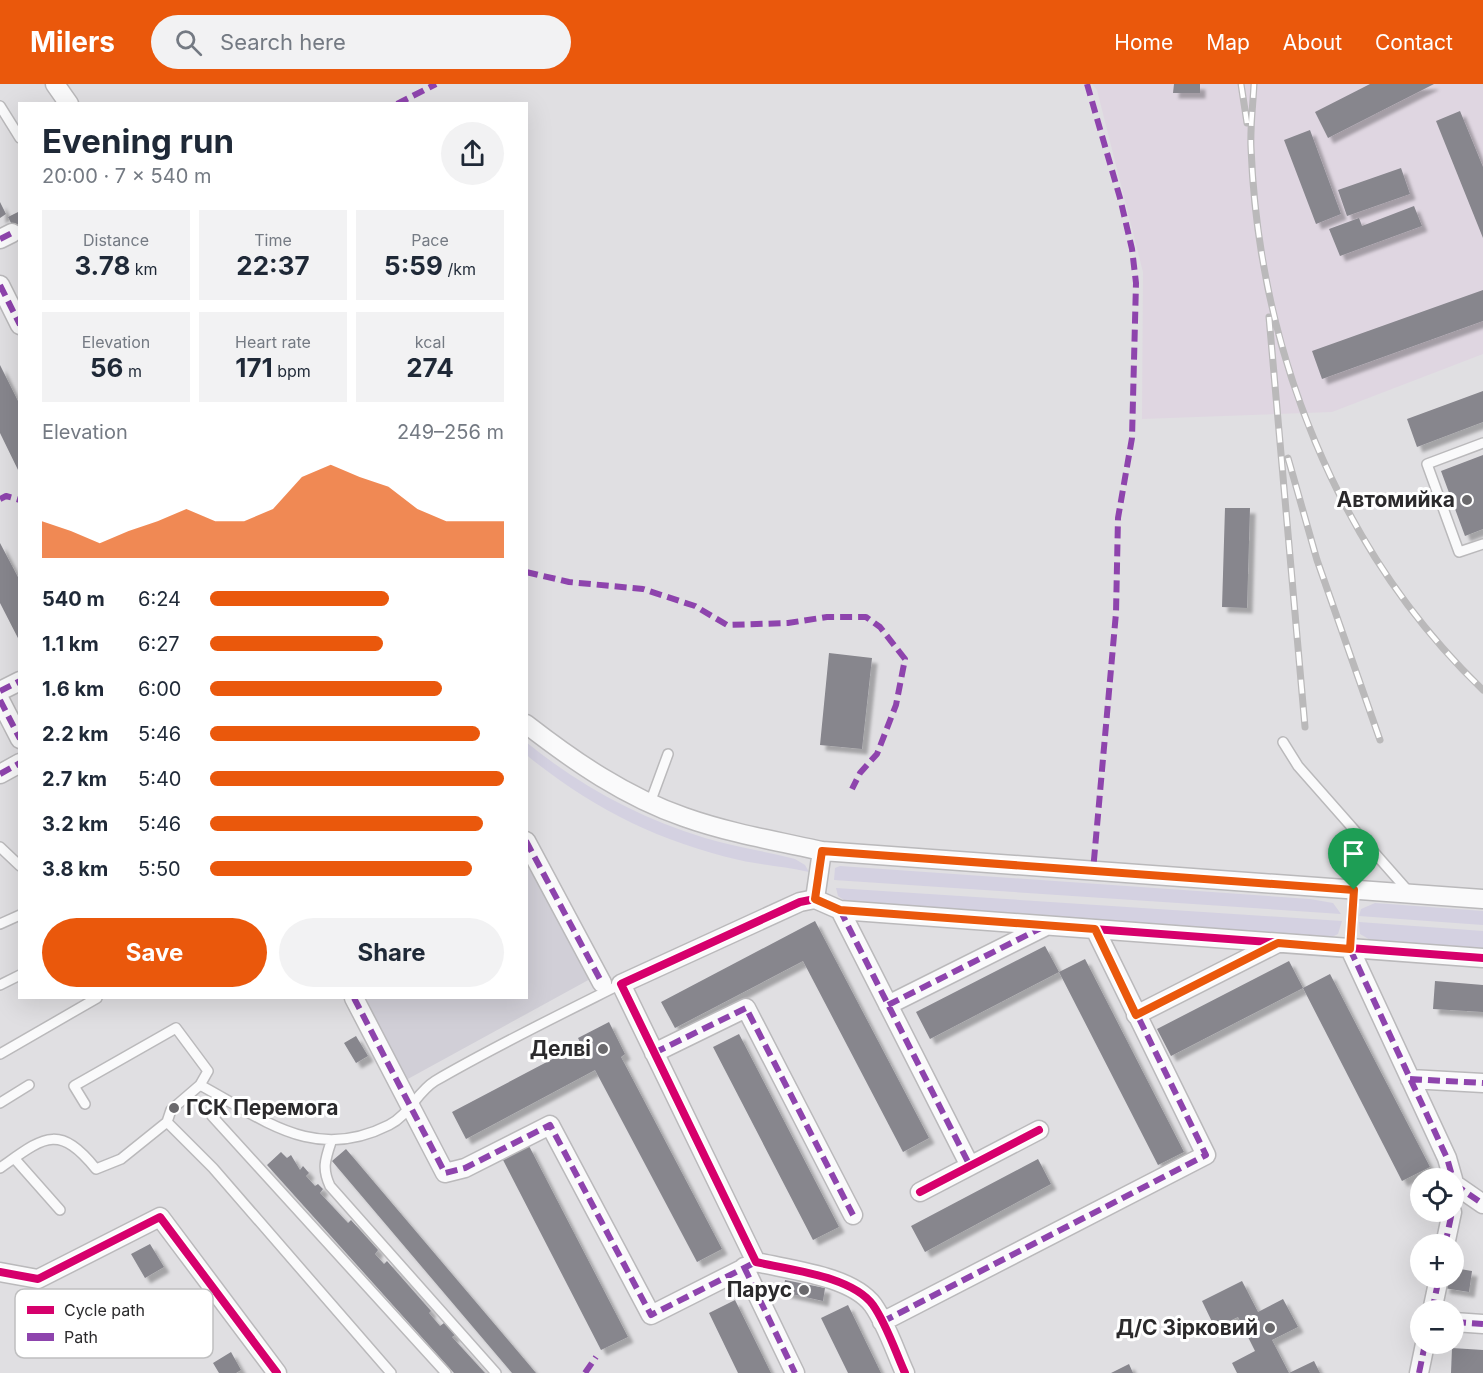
<!DOCTYPE html>
<meta charset="utf-8">
<style>
:root{--surface:#fff;--page:#f2f2f3;--text:#1f2937;--muted:#747a83;--accent:#ea580c}
body{margin:0;font-family:Inter,sans-serif;background:var(--page);color:var(--text);height:100vh;display:flex;flex-direction:column;font-size:22px;white-space:nowrap}
*{box-sizing:border-box;margin:0}
p{font-size:20px;color:var(--muted)}
.icon{flex:none;width:33px;height:33px;fill:none;stroke:currentColor;stroke-width:2;stroke-linecap:round;stroke-linejoin:round}
.map{position:relative;flex:1;overflow:hidden}
.side{position:absolute;left:18px;top:18px;width:510px;height:897px;display:flex;flex-direction:column;background:var(--surface);border-radius:0px;box-shadow:0 6px 24px #0002}
.side>*{flex:none}
.buttons{position:absolute;left:1410px;top:1084px;display:grid;gap:12px}
.buttons a{display:grid;place-items:center;width:54px;height:54px;border-radius:50%;background:var(--surface);box-shadow:0 6px 24px #0002;font-size:30px}
.pin{position:absolute;display:grid;place-items:center;width:51px;height:51px;color:#fff;margin:-62px -26px;border-radius:50% 50% 50% 0;rotate:-45deg;box-shadow:0 0 6px #0007}
.pin .icon{rotate:45deg}
.round{display:grid;place-items:center;flex:none;width:63px;height:63px;border-radius:32px;background:var(--page)}
.overview{display:flex;align-items:center;justify-content:space-between;height:102px;padding:0 24px}
h1{font-size:33px;font-weight:700;line-height:45px}
.figures{display:grid;grid-template-columns:repeat(3,1fr);gap:9px;height:102px;padding:6px 24px}
.figures div{display:grid;align-content:center;border-radius:0px;background:var(--page);text-align:center}
.figures b{font-size:26px;font-weight:700}
.figures small{font-size:16px;font-weight:400}
.figures p{font-size:16px}
.chart{height:168px;padding:12px 24px}
.chart p{display:flex;justify-content:space-between}
.chart svg{width:100%;height:108px;margin-top:6px;fill:var(--accent);opacity:.7}
.cta{display:flex;gap:12px;margin-top:auto;padding:12px 24px}
.cta a{flex:1;height:69px;border-radius:36px;background:var(--accent);color:#fff;font-size:24px;font-weight:700;line-height:69px;text-align:center}
.cta a+a{background:var(--page);color:var(--text)}
ul{padding:0 24px;list-style:none;font-size:20px}
li{display:grid;grid-template-columns:96px 72px 1fr;align-items:center;height:45px}
li i{height:15px;border-radius:8px;background:var(--accent)}
header{display:flex;align-items:center;gap:36px;box-sizing:border-box;height:84px;padding:0 30px;background:var(--accent);color:#fff}
header strong{font-size:28px}
nav{display:flex;gap:33px;margin-inline-start:auto;font-size:21px}
.search{width:420px;height:54px;background:var(--page);display:flex;align-items:center;gap:15px;box-sizing:border-box;padding:0 21px;border-radius:33px;color:var(--muted);font-size:22px}
.map>svg:first-child{display:block}
</style>
<header>
<strong>Milers</strong>
<div class="search"><svg class="icon" aria-label="search" viewBox="0 0 24 24"><circle cx="10" cy="10" r="6"/><path d="M15 15l6 6"/></svg>Search here</div>
<nav><a>Home</a><a>Map</a><a>About</a><a>Contact</a></nav>
</header>
<div class="map">
<svg width="1483" height="1289" viewBox="0 0 1483 1289">
<defs>
<filter id="shadow"><feDropShadow dx="5.5" dy="5.5" stdDeviation="1.5" flood-color="#0004"/></filter>
</defs>
<rect width="100%" height="100%" fill="#e0dfe2"/>
<path fill="#dfd6e1" d="M1092,0H1483V270L1332,328L1142,335L1143,188L1097,6Z"/>
<path fill="#d1cfd7" d="M527,772L592,894L406,996L363,914H526Z"/>
<path fill="#d4d1e1" d="M526,658C580,702 639,734 705,754C734,763 765,767 795,775L805,781L809,788C785,782 766,782 739,776C658,757 596,726 530,674L527,671Z
M840,782L1310,815L1333,819L1341,830L834,796L835,784Z
M836,804L1342,837L1338,850L1330,854L848,819L838,812Z
M1375,819L1483,827V841L1359,832L1361,825Z
M1359,838L1483,847V864L1372,857L1360,850Z"/>
<path fill="#87868d" filter="url(#shadow)" d="M1174,0H1200V9H1173Z
M1370,0H1434L1328,54L1315,28Z
M1460,27L1483,83V154L1436,37Z
M1310,46L1341,130L1316,140L1284,56Z
M1401,84L1410,110L1347,132L1338,106Z
M0,118L6,130L0,134Z
M1414,122L1422,142L1340,172L1329,145L1359,134L1362,142Z
M20,127V157L8,133Z
M1483,206V237L1322,295L1312,267Z
M0,281L20,321V390L0,349Z
M1483,307V338L1417,363L1407,335Z
M1483,371V445L1465,452L1441,387Z
M1225,424H1250L1247,524L1222,523Z
M0,459L20,497V558L0,519Z
M829,569L872,574L862,665L820,661Z
M815,837L929,1054L903,1068L803,877L675,944L661,918Z
M1045,862L1059,888L930,955L916,928Z
M1085,875L1184,1068L1158,1081L1059,888Z
M1289,877L1303,904L1330,890L1430,1083L1402,1097L1303,904L1171,972L1157,945Z
M1435,897L1483,901V928L1433,925Z
M609,938L625,970L621,973L722,1165L697,1178L595,986L466,1055L452,1028L581,960L578,954Z
M739,950L839,1143L813,1156L713,963Z
M356,952L368,972L356,979L344,959Z
M529,1062L628,1253L601,1266L503,1076Z
M346,1065L536,1289H512L332,1077Z
M281,1068L287,1074L291,1071L300,1086L303,1082L309,1089L306,1092L315,1102L318,1100L323,1105L320,1109L348,1139L351,1136L378,1166L375,1170L384,1180L387,1177L431,1227L429,1229L440,1242L444,1239L455,1251L452,1253L485,1289H454L267,1081Z
M1038,1075L1051,1100L925,1168L911,1142Z
M150,1160L164,1183L145,1194L131,1170Z
M1454,1184L1472,1187L1469,1208L1444,1204L1445,1194H1454Z
M785,1196L825,1204L823,1217L783,1208Z
M1242,1197L1258,1228L1283,1215L1298,1243L1272,1256L1289,1289L1314,1277L1320,1289H1237L1232,1279L1255,1267L1238,1233L1215,1244L1202,1217Z
M735,1216L771,1289H738L709,1229Z
M848,1221L881,1289H848L821,1234Z
M1452,1264L1483,1266V1289H1451Z
M231,1268L241,1286L236,1289H219L213,1279Z
M1129,1280L1133,1289H1111Z"/>
<g fill="none" stroke-linecap="round" stroke-linejoin="round">
<g stroke="#bab9bb" stroke-width="12">
<path id="service" d="M0,22L20,54
M1483,359L1427,380L1459,468L1483,460
M1283,658L1298,682L1409,808
M650,719L668,670
M0,763L20,782
M0,840L20,831
M1350,865L1354,806
M0,901L20,891
M0,970L97,914
M218,1011L212,1023V1032L446,1289
M0,1019L29,1001
M85,1020L74,1002L176,944L208,987L200,1001
M331,1058C325,1076 322,1085 330,1102L496,1289
M14,1074L60,1126
M0,1084C43,1054 58,1038 96,1085L121,1075L167,1038
M391,1289L213,1084L167,1038L171,1026L200,1001C265,1036 314,1079 389,1041C409,1031 417,1008 435,997C495,962 559,931 621,900"/>
</g>
<g stroke="#bab9bb" stroke-width="21">
<path id="minor" d="M55,0L69,20
M0,155L12,149
M0,201L20,241
M0,607L20,597
M0,616L20,655
M526,640C575,678 626,713 684,733C729,749 776,757 822,767L1483,815
M0,690L20,679
M526,757L602,899
M815,815L822,767
M840,826L970,1082
M1350,865L1447,1074L1453,1095
M354,914L445,1089L465,1084L550,1041L651,1231L756,1178
M888,921L1044,843
M1136,931L1276,860
M654,969L746,924L853,1131
M1410,995L1483,999
M1454,1100L1483,1120
M920,1108L1039,1046
M1445,1161L1452,1128
M744,1183L795,1289
M0,1188L38,1195L160,1133L277,1289
M1432,1227L1439,1194
M882,1238L1206,1071L1095,845
M1454,1238L1483,1240
M905,1289C895,1267 887,1241 873,1221C852,1192 790,1186 756,1178L621,900L800,818L815,815L840,826L1483,874
M1419,1289L1425,1260"/>
</g>
<use href="#service" stroke="#fafafb" stroke-width="9"/>
<use href="#minor" stroke="#fafafb" stroke-width="18"/>
<g stroke="#bab9ba" stroke-width="7">
<path id="rail" d="M1241,0L1247,39
M1254,0C1253,21 1250,43 1251,64C1259,265 1337,466 1483,606
M1269,233L1305,643
M1288,374L1317,476L1380,656"/>
</g>
<use href="#rail" stroke="#fff" stroke-width="4.5" stroke-dasharray="14" stroke-linecap="butt"/>
<path stroke="#8e44ad" stroke-width="6" stroke-dasharray="12 6" stroke-linecap="butt" d="M1087,0L1120,114L1132,165L1136,199L1132,354L1118,434L1116,529L1093,787
M397,20L436,0
M0,155L12,149
M0,201L20,241
M0,415L6,412L20,416
M526,488L569,498L643,505L695,522L727,541L788,539L827,533H866L880,543L905,575L896,621L877,670L860,689L852,705
M0,607L20,597
M0,616L20,655
M0,690L20,679
M526,757L602,899
M840,826L970,1082
M1350,865L1447,1074L1453,1095
M354,914L445,1089L465,1084L550,1041L651,1231L756,1178
M888,921L1043,843
M1136,931L1275,860
M654,969L746,924L853,1131
M1410,995L1483,999
M1454,1099V1122
M1454,1100L1483,1120
M1445,1161L1452,1128
M744,1183L795,1289
M1432,1227L1439,1194
M882,1238L1206,1071L1095,845
M1454,1238L1483,1240
M585,1289L596,1273
M1419,1289L1425,1260"/>
<g stroke="#fff" stroke-width="11">
<path id="cycleway" d="M920,1108L1039,1046
M0,1188L38,1195L160,1133L277,1289
M905,1289C895,1267 887,1241 873,1221C852,1192 790,1186 756,1178L621,900L800,818L815,815L840,826L1483,874"/>
</g>
<use href="#cycleway" stroke="#d6006c" stroke-width="8"/>
</g>
<g fill="none" stroke-linecap="round" stroke-linejoin="round">
<g stroke="#fff" stroke-width="12">
<path id="route" d="M822,767L1354,806L1350,865L1278,859L1136,931L1095,845L840,826L815,815Z"/>
</g>
<use href="#route" stroke="#ea580c" stroke-width="8"/>
</g>
<g fill="#6a696c" stroke="#fff" stroke-width="2">
<circle cx="1467" cy="416" r="6"/>
<circle cx="603" cy="965" r="6"/>
<circle cx="174" cy="1024" r="6"/>
<circle cx="804" cy="1206" r="6"/>
<circle cx="1270" cy="1244" r="6"/>
</g>
<g text-anchor="middle" stroke-width="6" stroke-linejoin="round" paint-order="stroke">
<g font-size="21" font-weight="bold" fill="#2b2a2c" stroke="#fff" text-anchor="end">
<text x="1455" y="423">Автомийка</text>
<text x="591" y="972">Делві</text>
<text x="186" y="1031" text-anchor="start">ГСК Перемога</text>
<text x="792" y="1213">Парус</text>
<text x="1258" y="1251">Д/С Зірковий</text>
</g>
</g>
<rect x="15" y="1205" width="198" height="69" rx="9" fill="#fff" stroke="#bfbfc0" stroke-width="1.5"/>
<rect x="27" y="1222" width="27" height="8" fill="#d6006c"/>
<rect x="27" y="1249" width="27" height="8" fill="#8e44ad"/>
<g font-size="16" fill="#2b2a2c">
<text x="64" y="1232">Cycle path</text>
<text x="64" y="1259">Path</text>
</g>
</svg>
<div class="buttons">
<a><svg class="icon" aria-label="locate" viewBox="0 0 24 24"><circle cx="12" cy="12" r="6"/><path d="M12 2v4M12 18v4M2 12h4M18 12h4"/></svg></a>
<a>+</a>
<a>−</a>
</div>
<div class="pin" style="left:1354px;top:806px;background:#1e9e55"><svg class="icon" aria-label="arrive" viewBox="0 0 24 24"><path d="M6 21V4h12l-3 4 3 4H6"/></svg></div>
<section class="side">
<div class="overview"><div><h1>Evening run</h1><p>20:00 · 7 × 540 m</p></div><a class="round"><svg class="icon" aria-label="share" viewBox="0 0 24 24"><path d="M12 15V3M7 8l5-5 5 5M5 13v7h14v-7"/></svg></a></div>
<div class="figures">
<div><p>Distance</p><b>3.78<small> km</small></b></div>
<div><p>Time</p><b>22:37</b></div>
<div><p>Pace</p><b>5:59<small> /km</small></b></div>
</div>
<div class="figures">
<div><p>Elevation</p><b>56<small> m</small></b></div>
<div><p>Heart rate</p><b>171<small> bpm</small></b></div>
<div><p>kcal</p><b>274</b></div>
</div>
<div class="chart"><p><span>Elevation</span>249–256 m</p>
<svg viewBox="0 0 160 44" preserveAspectRatio="none"><path d="M0 44V29L10 33L20 38L30 33L40 29L50 24L60 29L70 29L80 24L90 11L100 6L110 11L120 15L130 24L140 29L150 29L160 29V44z"/></svg>
</div>
<ul>
<li><b>540 m</b>6:24<i style="width:61%"></i></li>
<li><b>1.1 km</b>6:27<i style="width:59%"></i></li>
<li><b>1.6 km</b>6:00<i style="width:79%"></i></li>
<li><b>2.2 km</b>5:46<i style="width:92%"></i></li>
<li><b>2.7 km</b>5:40<i style="width:100%"></i></li>
<li><b>3.2 km</b>5:46<i style="width:93%"></i></li>
<li><b>3.8 km</b>5:50<i style="width:89%"></i></li>
</ul>
<div class="cta"><a>Save</a><a>Share</a></div>
</section>
</div>
